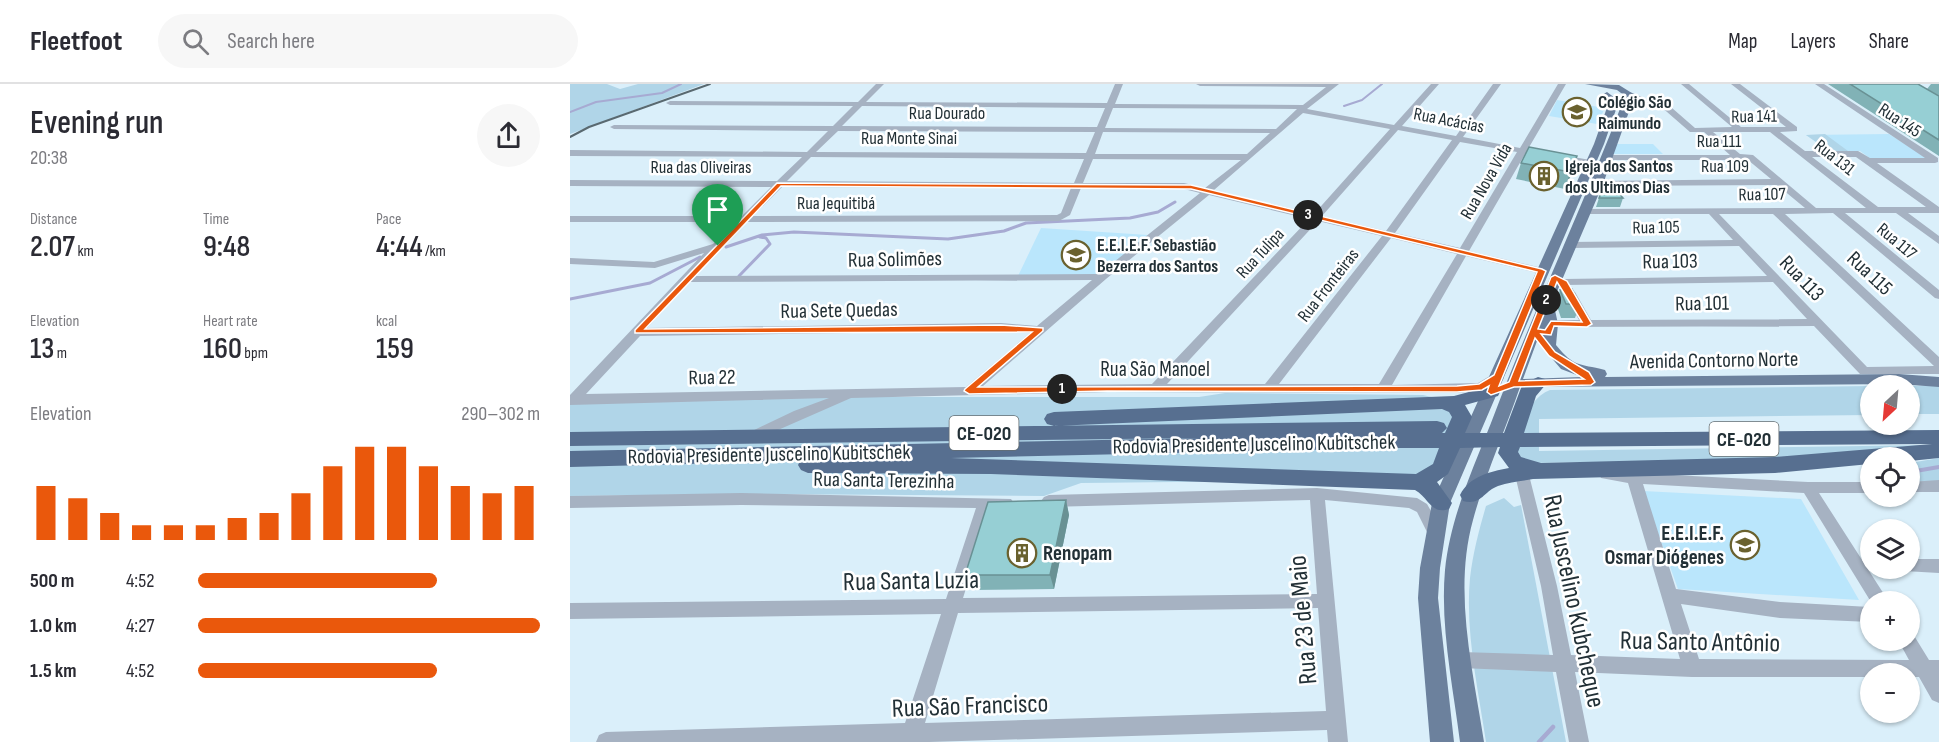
<!DOCTYPE html>
<meta charset="utf-8">
<style>
:root{--surface:#fff;--page:#f7f7f7;--text:#2b2b33;--muted:#7c7c81;--line:#e1e1e2;--accent:#ea580c}
body{margin:0;font-family:"Sofia Sans Condensed",sans-serif;background:var(--page);color:var(--text);height:100vh;display:flex;flex-direction:column;font-size:22px;white-space:nowrap}
*{box-sizing:border-box;margin:0}
p{font-size:20px;color:var(--muted)}
.icon{flex:none;width:33px;height:33px;fill:none;stroke:currentColor;stroke-width:2;stroke-linecap:round;stroke-linejoin:round}
.map{position:relative;flex:1;overflow:hidden}
.sheet{display:flex;flex-direction:column;background:var(--surface);width:570px}
.sheet>*{flex:none}
.needle{width:39px;rotate:206deg}
.controls{position:absolute;left:1290px;top:291px;display:grid;gap:12px}
.controls a{display:grid;place-items:center;width:60px;height:60px;border-radius:50%;background:var(--surface);box-shadow:0 2px 4px #0004;font-size:30px}
.pin{position:absolute;display:grid;place-items:center;width:51px;height:51px;color:#fff;margin:-62px -26px;border-radius:50% 50% 50% 0;rotate:-45deg;box-shadow:0 0 6px #0007}
.pin .icon{rotate:45deg}
.km{position:absolute;width:30px;height:30px;margin:-15px;border-radius:50%;background:#222;color:#fff;font-size:16px;line-height:30px;text-align:center}
.round{display:grid;place-items:center;flex:none;width:63px;height:63px;border-radius:32px;background:var(--page)}
.overview{display:flex;align-items:center;justify-content:space-between;height:102px;padding:0 30px}
h1{font-size:33px;font-weight:600;line-height:45px}
.figures{display:grid;grid-template-columns:repeat(3,1fr);gap:9px;height:102px;padding:6px 30px}
.figures div{display:grid;align-content:center}
.figures b{font-size:30px;font-weight:600}
.figures small{font-size:16px;font-weight:400}
.figures p{font-size:16px}
.chart{height:168px;padding:12px 30px}
.chart p{display:flex;justify-content:space-between}
.chart svg{width:100%;height:108px;margin-top:6px;stroke:var(--accent);stroke-width:6}
ul{padding:0 30px;list-style:none;font-size:20px}
li{display:grid;grid-template-columns:96px 72px 1fr;align-items:center;height:45px}
li i{height:15px;border-radius:8px;background:var(--accent)}
header{display:flex;align-items:center;gap:36px;box-sizing:border-box;height:84px;padding:0 30px;background:var(--surface);border-bottom:2px solid var(--line)}
header strong{font-size:28px}
nav{display:flex;gap:33px;margin-inline-start:auto;font-size:21px}
.search{width:420px;height:54px;background:var(--page);display:flex;align-items:center;gap:15px;box-sizing:border-box;padding:0 21px;border-radius:33px;color:var(--muted);font-size:22px}
main{display:flex;flex:1;min-height:0}
.map>svg:first-child{display:block}
</style>
<header>
<strong>Fleetfoot</strong>
<div class="search"><svg class="icon" aria-label="search" viewBox="0 0 24 24"><circle cx="10" cy="10" r="6"/><path d="M15 15l6 6"/></svg>Search here</div>
<nav><a>Map</a><a>Layers</a><a>Share</a></nav>
</header>
<main>
<section class="sheet">
<div class="overview"><div><h1>Evening run</h1><p>20:38</p></div><a class="round"><svg class="icon" aria-label="share" viewBox="0 0 24 24"><path d="M12 15V3M7 8l5-5 5 5M5 13v7h14v-7"/></svg></a></div>
<div class="figures">
<div><p>Distance</p><b>2.07<small> km</small></b></div>
<div><p>Time</p><b>9:48</b></div>
<div><p>Pace</p><b>4:44<small> /km</small></b></div>
</div>
<div class="figures">
<div><p>Elevation</p><b>13<small> m</small></b></div>
<div><p>Heart rate</p><b>160<small> bpm</small></b></div>
<div><p>kcal</p><b>159</b></div>
</div>
<div class="chart"><p><span>Elevation</span>290–302 m</p>
<svg viewBox="0 0 160 44" preserveAspectRatio="none"><path d="M5 44V22M15 44V27M25 44V33M35 44V38M45 44V38M55 44V38M65 44V35M75 44V33M85 44V25M95 44V14M105 44V6M115 44V6M125 44V14M135 44V22M145 44V25M155 44V22"/></svg>
</div>
<ul>
<li><b>500 m</b>4:52<i style="width:70%"></i></li>
<li><b>1.0 km</b>4:27<i style="width:100%"></i></li>
<li><b>1.5 km</b>4:52<i style="width:70%"></i></li>
</ul>
</section>
<div class="map">
<svg width="1369" height="658" viewBox="0 0 1369 658">
<rect width="100%" height="100%" fill="#daeffa"/>
<path fill="#bae6fc" d="M987,16L1035,24L1027,40L979,32Z
M1319,50L1357,74L1301,75L1290,67H1259L1236,51Z
M1045,60H1083L1093,70H1042Z
M471,144L578,151L530,191L448,192Z
M1073,407L1231,415L1289,516L1108,505Z"/>
<path fill="#b0d5e8" d="M0,0H37L50,5L68,0H134L0,50Z
M1255,50L1278,67H1259L1236,51Z
M1369,301V330H1340V302Z
M1300,302V331L969,335V367L1362,361L1199,376L962,379L955,378L945,369C952,346 956,315 980,306Z
M655,309L853,311L866,314L890,333L860,388L809,396L511,399L474,412L174,410L0,412V318L263,313H629Z
M1369,374V397L1340,398V379Z
M934,414L944,423L951,421L996,658H916C908,604 895,548 900,494C903,469 909,446 916,422Z"/>
<g fill="none" stroke-linecap="round" stroke-linejoin="round">
<path stroke="#a7aad2" stroke-width="2" d="M774,22L792,16L812,0
M0,28L26,18L92,9L111,0"/>
<path stroke="#a7aad2" stroke-width="3" d="M156,163L192,151L224,148L378,155L434,147L456,139L560,134L588,128L605,118
M169,192L200,160L196,154L190,153
M0,215L80,199L130,173"/>
<path stroke="#a7aad2" stroke-width="4" d="M1340,388L1369,383"/>
<path stroke="#a7aad2" stroke-width="4.5" d="M969,658L983,643"/>
<path fill="#a6b2c2" fill-rule="evenodd" d="M306,0H314L296,18L537,19L545,0H553L545,20L733,21L756,3L630,2L626,0H769L737,25L824,41L861,0H869L832,42L886,52L923,0H931L893,53L950,64L988,0H996L958,65L963,68L955,70L899,167L976,185L977,187L972,190L896,172L822,301L908,299L923,290H933L934,293L933,296L916,306L887,309L538,308L281,314L183,357L176,352L178,349L224,327L259,314L0,321V311L134,169L85,184L0,180V174L84,178L143,160L166,138H0V132H172L201,103L0,102V96L207,97L232,73L0,72V66L237,68L258,47L44,45L40,43L44,41L263,42L283,22L100,21L96,19L100,17L288,18ZM292,22L535,24L527,43L272,42ZM543,24L727,25L706,45L535,44ZM733,29L820,45L744,130L644,106ZM828,46L882,56L816,147L752,132ZM268,47L525,48L516,69L246,68ZM533,48L700,49L677,70H525ZM890,58L947,68L890,164L825,149ZM241,73L514,75L504,99L217,97ZM523,75L671,76L635,104L614,99H513ZM212,103L501,104L491,129L487,131L183,132ZM511,104L614,105L630,109L529,190L125,192L177,138L489,137L500,131ZM639,111L739,135L582,300L413,302L536,195ZM748,137L812,152L695,300H597ZM821,154L887,170L809,300H709ZM522,196L467,242L431,239L77,244L119,198ZM431,247L460,249L396,303L16,310L70,252Z
M1111,0H1119L1171,43H1216L1161,0H1170L1227,43V47L1210,48L1235,67H1288L1300,74H1355L1245,0H1254L1368,74V78L1365,79H1307L1369,123V129H1338L1369,152V160L1326,129H1275L1369,206V215L1365,214L1263,129L1215,130L1369,273V290H1290L1244,242L977,243L975,240L977,237L981,236H1009L993,208L999,205L1005,208L1021,236L1237,235L1203,198L994,201L989,198L994,195L1197,192L1169,162L1001,164L996,161L1001,158L1163,156L1139,130H1012L1010,128L1015,125L1235,124L1207,101L1024,102L1022,100L1027,97L1201,95L1178,76H1033L1032,74L1036,71H1160L1134,48H1120L1089,21L1072,19L1056,10L1060,8L1077,15L1094,17L1125,44L1162,43ZM1143,48H1200L1296,124H1246L1183,71L1170,70ZM1242,73H1286L1356,123H1308ZM1149,130H1203L1364,282L1297,283Z
M987,70L1020,76L1024,79L1020,82L984,75L983,73Z
M956,383L961,384L963,388L960,395L987,502L1001,571L1110,575L1058,399L1031,394L1029,390L1031,386L1036,385L1064,389L1238,398H1300V409H1249L1319,518H1301L1234,409L1073,400L1106,505L1210,518L1300,523V538L1210,534L1111,520L1129,575L1339,576L1328,556H1340V549L1343,550L1359,576H1369V619L1362,616L1349,593H1340V590H1300V593H1122L1005,588L1019,658H999L986,588L891,584L885,582L882,576L885,570L891,568L983,571L971,502L946,395L951,384Z
M1369,396V408H1340V398Z
M747,404L847,414L857,420L873,448L871,452L865,454L859,452L847,428L839,424L755,416L778,658H758L757,646L359,658H26L29,651L36,648L335,639L371,530L0,535V519L376,515L406,424L171,421L0,424V412L171,409L441,415L444,419L441,423L421,425L393,514L747,510L740,416L479,423L474,421L471,417L474,413L479,411ZM748,524L756,627L355,639L388,529Z
M1340,475H1369V489L1334,487L1333,484H1340Z"/>
<path fill="#6c819d" fill-rule="evenodd" d="M1015,0L1049,1L1065,11L1033,100L983,217L988,240L986,261C1005,284 1008,279 1035,286L1037,290L1035,293L1329,290L1369,293V303L1329,300L950,303C935,347 915,391 903,436C883,508 903,586 914,658H890C883,602 870,543 875,486C880,435 902,387 921,339C962,229 1013,123 1055,12L1047,6ZM967,257L991,285L1012,293L953,295Z
M1037,8L1049,17L1034,60L880,419L870,484L868,514L884,658H860L848,514L850,484L862,419L1024,60L1039,18L1032,11Z"/>
<path fill="#576f90" fill-rule="evenodd" d="M968,293L975,295L977,299L966,312L954,349L1369,346V374L1340,377V374H1300V380L1205,389L963,395C952,397 939,398 928,402C914,407 911,422 893,417L890,411C900,392 919,388 939,384L928,369L930,363L890,364L878,390L867,398L882,419L879,425C861,431 859,414 845,406L421,390L238,389L231,386L228,381L230,377L0,383V367L631,354L0,362V348L867,337L874,339L877,344L872,349H875L882,333L879,328L872,325L484,342L477,340L474,335L477,330L484,328L884,312L921,302L928,304L930,308L928,312L895,321L902,333L895,349H934L951,304L953,300ZM1362,360L1205,373L971,379L951,373L948,368L950,363ZM827,364H869L863,380L846,390L381,374Z"/>
<path stroke="#596970" stroke-width="2" d="M0,53L19,43L140,0"/>
</g>
<path fill="#81b2b6" d="M1258,0H1348L1357,5L1361,0H1369V72Z
M1007,72L1002,89L995,105L946,95L951,79Z
M1029,114H1053L1050,123H1026Z
M990,206L1010,220L1005,234H991L986,219Z
M496,416L499,431L484,505L401,506L395,491Z"/>
<path fill="#699194" d="M1007,72L1002,89L995,105L1000,88Z
M496,416L499,431L484,505L480,491Z"/>
<path fill="#96cfd4" stroke="#699194" stroke-width="1.5" d="M1280,0H1348L1369,12V56Z
M959,63L1007,72L1000,88L951,79Z
M1044,104L1053,114H1029L1033,105Z
M1002,205L1010,220H996L990,206Z
M496,416L480,491H395L418,418Z"/>
<path fill="#ea580c" stroke="#fff" stroke-width="1.5" fill-rule="evenodd" d="M207,99L621,101L972,185L976,187L929,302L939,298L981,193L985,191L997,197L1022,240L1017,243L984,242L981,251L971,250L985,268L1019,288L1025,298L1021,301L944,303L921,311L917,308L919,302L912,306L887,308L537,307L399,310L394,307L395,305L462,248L65,249V246ZM211,102L621,105L967,188L924,291L909,300L887,302L408,303L473,247V244L431,241L75,245ZM987,198L1012,238L981,237L975,246L968,245ZM965,254L979,272L1014,295L949,297Z"/>
<defs>
<g id="school-ring" transform="scale(1.5)"><circle r="9.5" fill="#fff" stroke="#6a612e" stroke-width="1.5"/><path d="M0-5L7-2L0 1L-7-2ZM-4 1L0 2.5L4 1V4Q0 6-4 4Z" fill="#6a612e"/></g>
<g id="building-ring" transform="scale(1.5)"><circle r="9.5" fill="#fff" stroke="#6a612e" stroke-width="1.5"/><path d="M-4-6H4V6H1V3H-1V6H-4ZM-2.5-4.3h1.7v1.8h-1.7ZM.8-4.3h1.7v1.8H.8ZM-2.5-1h1.7V.8h-1.7ZM.8-1h1.7V.8H.8Z" fill="#6a612e"/></g>
</defs>
<g fill-rule="evenodd">
<use href="#school-ring" x="1007" y="28"/>
<use href="#building-ring" x="974" y="92"/>
<use href="#school-ring" x="506" y="171"/>
<use href="#school-ring" x="1175" y="461"/>
<use href="#building-ring" x="452" y="469"/>
</g>
<g text-anchor="middle" stroke-width="5" stroke-linejoin="round" paint-order="stroke">
<g font-size="18" font-weight="bold" fill="#223036" stroke="#fff" text-anchor="start">
<text x="1028" y="24">Colégio São<tspan x="1028" dy="21">Raimundo</tspan></text>
<text x="995" y="88">Igreja dos Santos<tspan x="995" dy="21">dos Ultimos Dias</tspan></text>
<text x="527" y="167">E.E.I.E.F. Sebastião<tspan x="527" dy="21">Bezerra dos Santos</tspan></text>
</g>
<g font-size="18" fill="#223036" stroke="#fff">
<text x="377" y="35">Rua Dourado</text>
<text transform="translate(1184 32) rotate(-1)" y="6">Rua 141</text>
<text transform="translate(879 36) rotate(11)" y="6">Rua Acácias</text>
<text transform="translate(1330 36) rotate(33)" y="6">Rua 145</text>
<text x="339" y="60">Rua Monte Sinai</text>
<text x="1149" y="63">Rua 111</text>
<text transform="translate(1265 73) rotate(38)" y="6">Rua 131</text>
<text x="1155" y="88">Rua 109</text>
<text x="131" y="89">Rua das Oliveiras</text>
<text transform="translate(916 97) rotate(-60)" y="6">Rua Nova Vida</text>
<text transform="translate(1192 110) rotate(-1)" y="6">Rua 107</text>
<text x="266" y="125">Rua Jequitibá</text>
<text transform="translate(1086 143) rotate(-1)" y="6">Rua 105</text>
<text transform="translate(1327 157) rotate(40)" y="6">Rua 117</text>
<text transform="translate(690 169) rotate(-47)" y="6">Rua Tulipa</text>
<text transform="translate(758 201) rotate(-52)" y="6">Rua Fronteiras</text>
</g>
<g fill="#fff" stroke="#646e72" stroke-width="1.5">
<rect x="379.5" y="332" width="69" height="34" rx="4.5"/>
<rect x="1139.5" y="338" width="69" height="34" rx="4.5"/>
</g>
<g font-size="20" font-weight="bold" fill="#223036">
<text x="414" y="356">CE-020</text>
<text x="1174" y="362">CE-020</text>
</g>
<g font-size="21" fill="#223036" stroke="#fff">
<text transform="translate(325 175) rotate(-1)" y="7">Rua Solimões</text>
<text transform="translate(1100 177) rotate(-1)" y="7">Rua 103</text>
<text transform="translate(1300 189) rotate(43)" y="7">Rua 115</text>
<text transform="translate(1232 194) rotate(46)" y="7">Rua 113</text>
<text transform="translate(1132 219) rotate(-1)" y="7">Rua 101</text>
<text transform="translate(269 226) rotate(-1)" y="7">Rua Sete Quedas</text>
<text transform="translate(1144 276) rotate(-1)" y="7">Avenida Contorno Norte</text>
<text x="585" y="292">Rua São Manoel</text>
<text transform="translate(142 293) rotate(-1)" y="7">Rua 22</text>
<text transform="translate(684 360) rotate(-1)" y="7">Rodovia Presidente Juscelino Kubitschek</text>
<text transform="translate(199 370) rotate(-1)" y="7">Rodovia Presidente Juscelino Kubitschek</text>
<text transform="translate(314 396) rotate(1)" y="7">Rua Santa Terezinha</text>
</g>
<g font-size="21" font-weight="bold" fill="#223036" stroke="#fff" text-anchor="end">
<text x="1154" y="456">E.E.I.E.F.<tspan x="1154" dy="24">Osmar Diógenes</tspan></text>
<text x="473" y="476" text-anchor="start">Renopam</text>
</g>
<g font-size="26" fill="#223036" stroke="#fff">
<text transform="translate(341 496) rotate(-1)" y="9">Rua Santa Luzia</text>
<text transform="translate(1005 517) rotate(78)" y="9">Rua Juscelino Kubcheque</text>
<text transform="translate(732 536) rotate(-95)" y="9">Rua 23 de Maio</text>
<text transform="translate(1130 557) rotate(1)" y="9">Rua Santo Antônio</text>
<text transform="translate(400 621) rotate(-2)" y="9">Rua São Francisco</text>
</g>
</g>
</svg>
<div class="controls">
<a><svg class="needle" viewBox="-14 -14 28 28"><path d="M0-13l5 13h-10z" fill="#e53935"/><path d="M0 13l5-13h-10z" fill="#7c7c81"/></svg></a>
<a><svg class="icon" aria-label="locate" viewBox="0 0 24 24"><circle cx="12" cy="12" r="6"/><path d="M12 2v4M12 18v4M2 12h4M18 12h4"/></svg></a>
<a><svg class="icon" aria-label="layers" viewBox="0 0 24 24"><path d="M12 4l9 5-9 5-9-5zM3 14l9 5 9-5"/></svg></a>
<a>+</a>
<a>−</a>
</div>
<div class="pin" style="left:148px;top:162px;background:#1e9e55"><svg class="icon" aria-label="arrive" viewBox="0 0 24 24"><path d="M6 21V4h12l-3 4 3 4H6"/></svg></div>
<b class="km" style="left:492px;top:305px">1</b>
<b class="km" style="left:976px;top:216px">2</b>
<b class="km" style="left:738px;top:131px">3</b>
</div>
</main>
